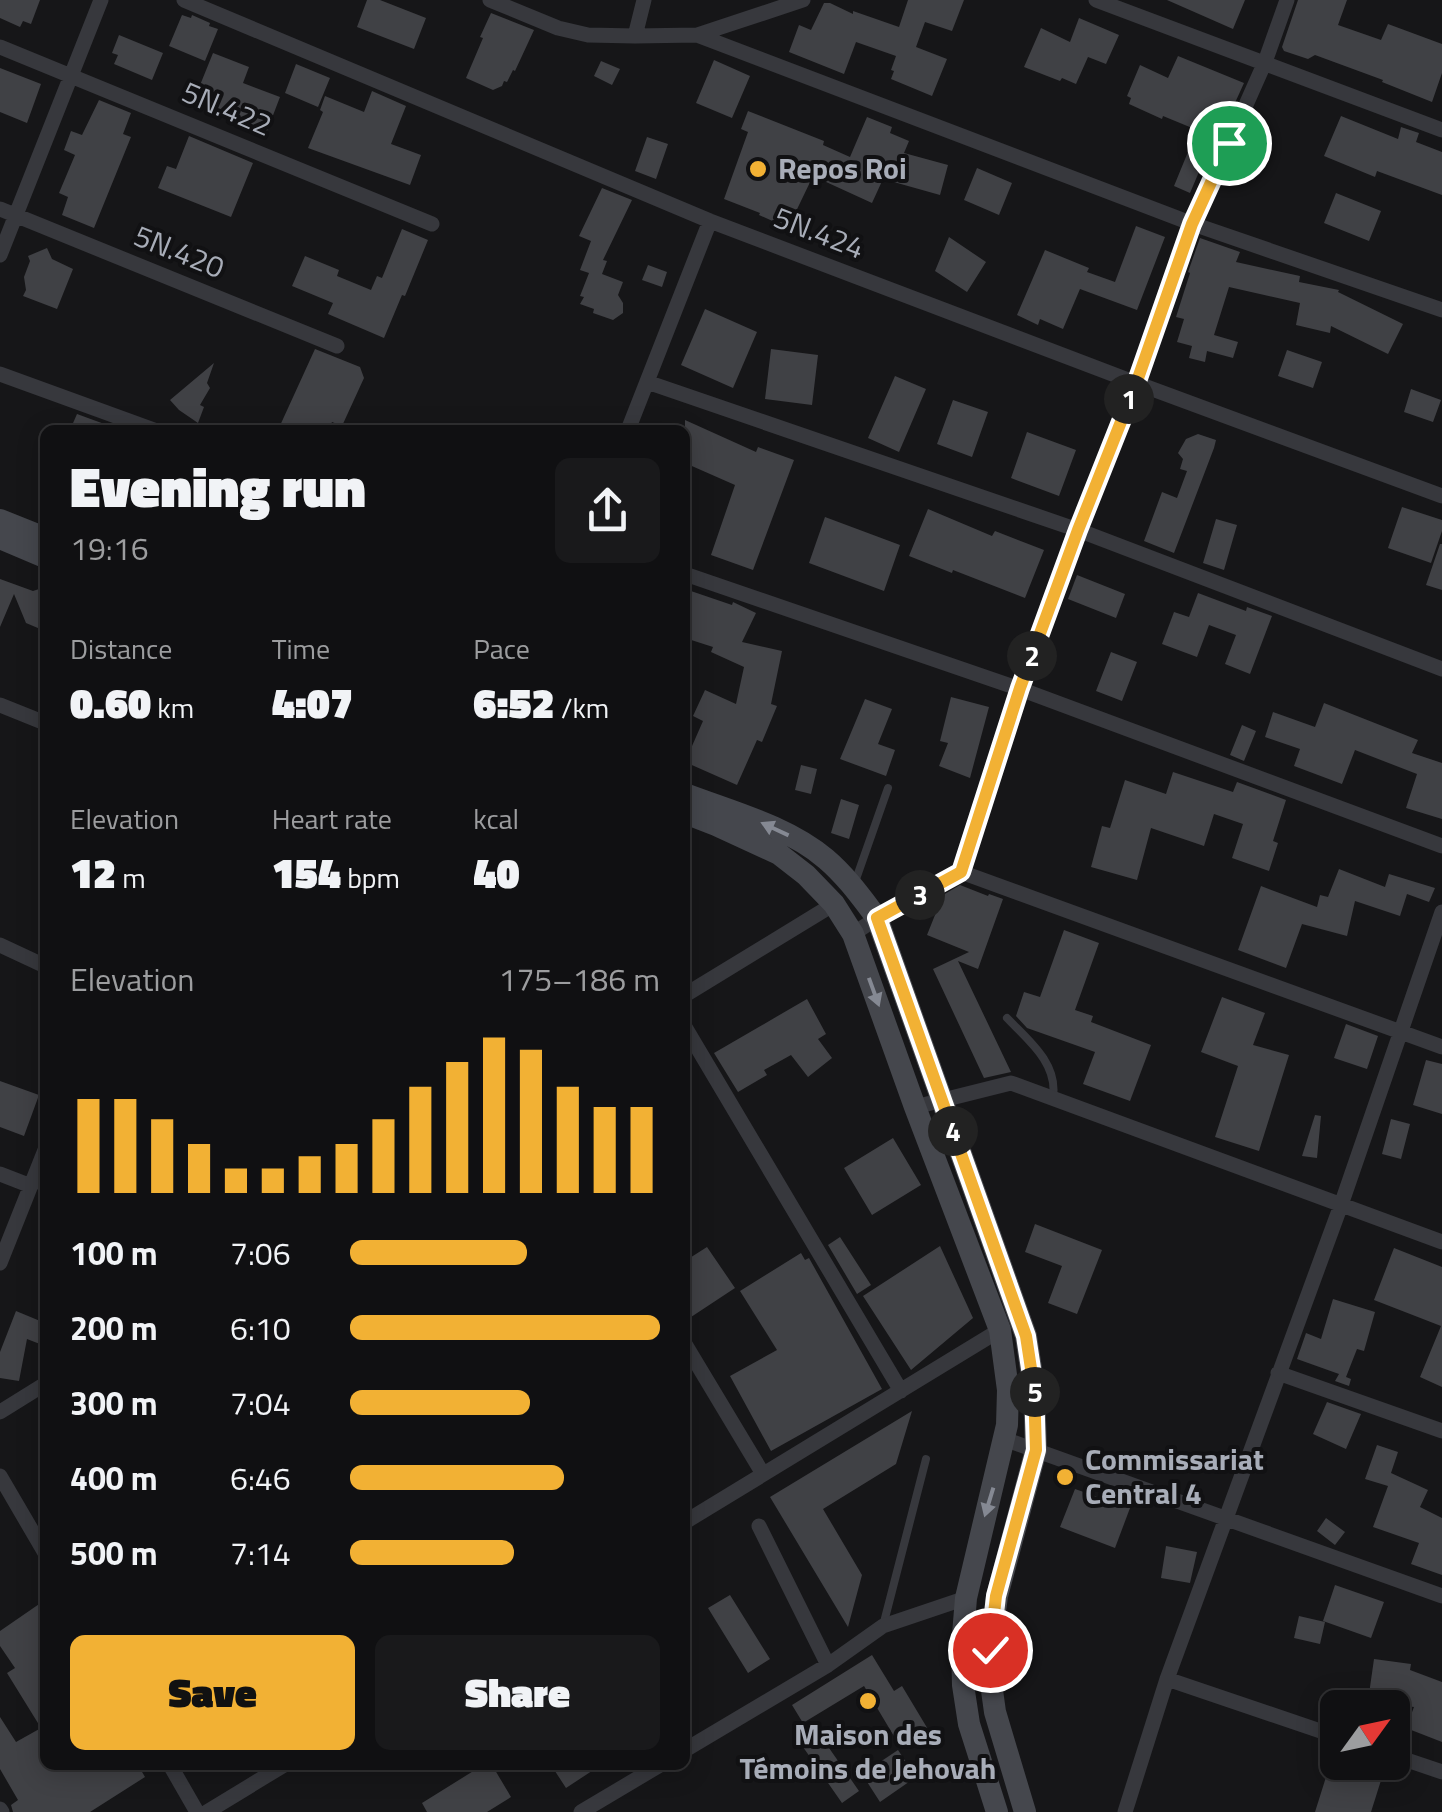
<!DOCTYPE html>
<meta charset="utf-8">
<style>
:root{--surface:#101012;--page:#19191b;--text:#f1f3f6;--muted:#9c9d9f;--line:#303032;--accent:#f2b134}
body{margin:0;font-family:"Titillium Web",sans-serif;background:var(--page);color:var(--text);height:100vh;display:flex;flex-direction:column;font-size:38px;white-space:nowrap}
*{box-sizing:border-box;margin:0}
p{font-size:32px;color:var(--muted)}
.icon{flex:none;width:55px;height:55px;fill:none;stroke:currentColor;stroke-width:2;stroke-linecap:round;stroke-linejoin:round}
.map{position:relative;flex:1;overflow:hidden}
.side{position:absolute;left:40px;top:425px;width:650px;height:1345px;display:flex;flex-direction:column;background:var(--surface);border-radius:15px;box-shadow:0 5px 25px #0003,0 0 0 2px var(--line)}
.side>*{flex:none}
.needle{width:65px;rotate:57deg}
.tools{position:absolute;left:1320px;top:1690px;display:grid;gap:20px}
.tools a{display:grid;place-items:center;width:90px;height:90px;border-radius:15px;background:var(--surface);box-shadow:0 5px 25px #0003,0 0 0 2px var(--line);font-size:50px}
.pin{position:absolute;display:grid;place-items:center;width:85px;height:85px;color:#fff;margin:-42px;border:5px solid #fff;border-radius:50%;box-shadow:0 2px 10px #0007}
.km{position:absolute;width:50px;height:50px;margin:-25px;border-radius:50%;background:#222;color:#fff;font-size:28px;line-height:50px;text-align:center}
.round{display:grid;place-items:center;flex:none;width:105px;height:105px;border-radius:15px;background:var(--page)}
.overview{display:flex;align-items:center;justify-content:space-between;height:170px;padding:0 30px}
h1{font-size:55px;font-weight:800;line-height:75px}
.figures{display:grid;grid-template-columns:repeat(3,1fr);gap:15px;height:170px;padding:10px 30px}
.figures div{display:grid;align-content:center}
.figures b{font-size:42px;font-weight:800}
.figures small{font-size:28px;font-weight:400}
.figures p{font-size:28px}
.chart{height:280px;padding:20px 30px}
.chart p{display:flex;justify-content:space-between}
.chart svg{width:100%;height:180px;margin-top:10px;stroke:var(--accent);stroke-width:6}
.action{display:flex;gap:20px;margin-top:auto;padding:20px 30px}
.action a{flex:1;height:115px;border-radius:15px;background:var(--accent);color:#111;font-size:40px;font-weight:800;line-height:115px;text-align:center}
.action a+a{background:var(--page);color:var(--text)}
ul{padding:0 30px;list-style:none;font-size:32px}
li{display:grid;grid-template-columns:160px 120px 1fr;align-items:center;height:75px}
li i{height:25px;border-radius:12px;background:var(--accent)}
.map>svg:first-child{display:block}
</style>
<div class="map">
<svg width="1442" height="1812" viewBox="0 0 1442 1812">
<rect width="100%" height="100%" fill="#161618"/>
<path fill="#404145" d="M0,0H40L31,24L23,21L20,27L0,18Z
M367,0H380L426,18L414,49L357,27Z
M908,0H964L952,31L925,22L916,47L947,59L932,96L891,79L894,71L891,70L896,56L856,42L844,74L789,52L799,25L811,30L824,3H830L853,14V11L899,27Z
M1167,0H1245L1233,29Z
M1298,0H1347L1338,25L1381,40L1388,24L1442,44V73L1432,102L1382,82L1383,80L1315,55L1308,59L1284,51L1282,47Z
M491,13L534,30L515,71L513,70L507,82L504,81L502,86L493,90L466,78L483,38L480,37Z
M182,15L191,18L192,15L210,23L209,26L218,29L205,61L169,46Z
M1079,18L1119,35L1106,64L1088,57L1076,84L1062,78L1060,81L1024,67L1041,28L1070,42Z
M119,35L163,53L152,80L114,64L118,55L112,53Z
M213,53L249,67L243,83L280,97L267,131L194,100Z
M1178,56L1244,83L1224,127L1219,125L1190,193L1174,186L1197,130L1163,116L1162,119L1129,104L1131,98L1127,96L1140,65L1168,78Z
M714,60L750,76L732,118L696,103Z
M601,61L620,69L612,85L594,76Z
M296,64L330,78L318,107L285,93Z
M0,68L41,84L27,123L0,112Z
M372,91L406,106L391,144L421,155L410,185L308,148L323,112L320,110L325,96L364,112Z
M99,100L131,113L123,134L131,137L94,228L62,215L68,197L59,193L75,155L64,150L71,131L82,135Z
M748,111L824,141L823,145L850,157L867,117L892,127L890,133L909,141L904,153L948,165L940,195L883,179L872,203L813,176L788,228L759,215L760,213L724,199L748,132L741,129Z
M1341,116L1398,139L1401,127L1419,133L1416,142L1442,152V195L1377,171L1375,177L1324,156Z
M189,136L253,163L231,217L158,188L167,166L176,169Z
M647,137L668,144L656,179L635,171Z
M977,168L1012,183L999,215L964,200Z
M602,188L632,200L603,260L607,261L602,274L623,282L618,295L623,303V313L613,320L593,313L594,309L580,304L584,297L580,296L589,273L580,270L591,241L579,236Z
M1336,193L1381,211L1369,241L1324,223Z
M1136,226L1165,237L1137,310L1080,289L1063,329L1040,319L1038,325L1017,315L1045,250L1089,268L1087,272L1115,282Z
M402,229L428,240L405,296L402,295L384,338L328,314L333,303L292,286L305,256L339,270L337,276L371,290L377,276L382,278Z
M949,237L986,262L967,292L935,271Z
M1200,238L1240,252L1236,262L1300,276L1299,282L1339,290L1338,292L1403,324L1388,354L1331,326L1330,333L1296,325L1300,303L1229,287L1214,335L1238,342L1233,358L1207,351L1205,362L1189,358L1192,346L1177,342L1184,319L1176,317L1190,273L1188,272Z
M47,248L52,259L73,269L57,309L23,296L26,290L24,277L30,261L28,256Z
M648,265L667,272L662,287L642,280Z
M705,309L757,332L733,388L681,365Z
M315,349L360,367L364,378L342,426L332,422L328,430H278Z
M771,349L818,355L812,405L765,399Z
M1287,350L1322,362L1313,388L1278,376Z
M214,363L207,383L210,388L200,405L204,407L198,423L179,410L170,400Z
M895,376L926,389L899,452L868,438Z
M1411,389L1441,400L1433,422L1404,412Z
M953,400L988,412L972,457L937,444Z
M77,414L118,429V430H70Z
M685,420L756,452L758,447L794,460L753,570L711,555L735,485L685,463Z
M1027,432L1076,450L1059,496L1011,478Z
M1198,434L1216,440L1214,448L1174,553L1144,541L1162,492L1177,498L1187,471L1180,469L1183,459L1178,453L1186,439Z
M1402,507L1442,520V531L1431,563L1388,548Z
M928,509L992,536L995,531L1044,550L1025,598L953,570L952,573L909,556Z
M825,517L900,545L884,591L809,563Z
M1216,519L1237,525L1224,570L1203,563Z
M1440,544H1442V590L1426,585Z
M1077,575L1125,594L1116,618L1068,599Z
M0,579L33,591L45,587V631L26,623L14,594L0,627Z
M685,589L732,605L733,602L756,613L742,642L782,651L771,704L777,706L762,742L757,740L737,785L685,762L703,721L693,716L705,690L736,704L744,667L711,652L713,647L685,638Z
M1198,593L1246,611L1247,607L1272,616L1250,674L1225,664L1236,635L1209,625L1197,657L1162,644L1174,612L1189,617Z
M1111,652L1137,662L1122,701L1096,691Z
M951,697L989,707L970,778L939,766L948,743L940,741Z
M865,699L892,709L878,744L895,750L886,776L840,759Z
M1324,703L1418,740L1412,753L1442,763V819L1406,808L1417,774L1355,750L1342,784L1294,766L1300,749L1265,737L1273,712L1315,727Z
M1242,725L1256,731L1244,761L1230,755Z
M801,765L817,769L811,794L795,790Z
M1173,772L1233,792L1237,782L1286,800L1273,841L1278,843L1269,871L1232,858L1243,824L1214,814L1204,846L1151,828L1137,880L1091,867L1102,826L1110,828L1125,780L1166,794Z
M841,799L859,805L849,839L831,833Z
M1339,869L1385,887L1389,874L1435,888L1429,902L1407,894L1400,916L1355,901L1347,936L1302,924L1286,968L1238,950L1261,886L1317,907L1320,895L1328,897Z
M960,885L988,896L989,894L1003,899L978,969L958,961L1011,1072L984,1078L933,969L969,952L927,935L943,895Z
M1064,930L1099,943L1075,1010L1093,1016L1091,1022L1151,1045L1130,1101L1083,1084L1095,1052L1027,1028L1016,1016L1024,992L1040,997Z
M1222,997L1265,1013L1253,1045L1289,1055L1259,1151L1215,1137L1238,1066L1201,1052Z
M807,999L826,1034L818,1039L832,1058L808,1077L791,1055L764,1070L767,1075L738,1092L714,1053Z
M1346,1024L1378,1036L1367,1069L1334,1058Z
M1426,1060L1442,1064V1114L1413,1105Z
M0,1081L39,1095L24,1136L0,1127Z
M1315,1115L1321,1116L1317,1158L1302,1156Z
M1391,1119L1410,1124L1401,1159L1382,1154Z
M893,1138L921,1185L872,1215L844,1168Z
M1035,1224L1102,1250L1077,1314L1048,1303L1062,1266L1025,1252Z
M840,1237L871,1285L857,1294L828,1245Z
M940,1246L973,1318L911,1370L863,1296Z
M707,1247L735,1288L685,1321V1261Z
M1394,1248L1442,1267V1387L1420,1377L1441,1326L1374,1300Z
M801,1253L805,1260L809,1258L882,1389L771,1451L730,1376L777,1350L740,1291Z
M1333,1299L1375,1312L1364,1351L1357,1349L1346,1377L1351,1379L1349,1386L1335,1381L1339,1374L1297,1359L1306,1333L1321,1339Z
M16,1311L45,1323V1346L27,1339L19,1381L0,1378V1352Z
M1327,1402L1361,1414L1346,1449L1313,1434Z
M912,1411L896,1464L823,1509L862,1575L848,1627L770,1497Z
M1377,1445L1398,1452L1391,1473L1428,1490L1420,1507L1442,1518V1575L1411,1564L1419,1543L1373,1527L1388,1486L1365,1479Z
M1075,1489L1130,1508L1115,1548L1060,1527Z
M1326,1518L1345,1532L1335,1545L1317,1531Z
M1166,1546L1197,1552L1190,1583L1161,1578Z
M1335,1585L1384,1602L1371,1638L1323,1621Z
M730,1595L770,1659L748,1673L708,1608Z
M45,1600V1765H138L145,1777L90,1812H13L11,1805L18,1800L0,1769V1717L16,1742L41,1728L7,1673L15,1668L0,1646V1631Z
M1299,1616L1325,1622L1320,1644L1294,1638Z
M872,1655L894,1691L902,1686L929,1731L901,1748L864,1686L803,1723L792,1705Z
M1374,1659L1411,1664L1410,1670L1442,1682V1742L1406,1728L1414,1707L1368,1701Z
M820,1735L859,1791L842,1803L803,1747Z
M898,1750L916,1777L880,1802L862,1774Z
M1332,1758L1338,1760V1762H1345L1383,1774L1371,1812H1315Z
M483,1765H492L511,1797L487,1812H427L422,1803Z
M551,1765H601L566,1788Z"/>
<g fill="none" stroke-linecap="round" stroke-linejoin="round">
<path stroke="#37383d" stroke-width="8" d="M855,882L888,788
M1007,1018C1028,1040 1058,1063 1053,1097
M883,1626L926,1459"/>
<path stroke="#37383d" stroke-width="15" d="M184,0L710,221L1136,383L1442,496
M490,0L558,28L588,35L635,36L697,35L803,0
M1096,0L1442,130
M697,35L1193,224L1442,310
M635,36L644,0
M0,47L432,224
M0,209L337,346
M0,255L101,0
M0,374L154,430
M647,382L1078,530L1442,669
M628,430L710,221
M685,574L1020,689L1442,846
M0,705L45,723
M961,872L1442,1047
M853,934L877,918L961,872L1020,689L1078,530L1136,383L1193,224L1265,62L1287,0
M0,945L45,966
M685,995L834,904
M685,1027L901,1391
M915,1107L1011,1083L1442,1242
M0,1174L31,1186
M0,1263L45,1150
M685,1344L763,1474
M1278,1373L1442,1431
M0,1412L45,1384
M1004,1439L1442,1596
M0,1476L45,1553
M685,1522L1000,1330
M759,1526L828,1665
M1167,1679L1338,1737
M685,1750L828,1665L883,1626L966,1598
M1392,1755L1442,1772
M170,1765L197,1812
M0,1809L2,1812
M207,1812L284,1765
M581,1812L660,1765
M1125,1812L1167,1679L1341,1205L1442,912"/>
<path stroke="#45474d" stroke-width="22" d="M0,520L45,538
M0,538L45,557
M685,794C732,812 787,826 826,859C846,876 861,897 877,918L1026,1336L1034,1388L1036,1450L997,1596L990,1650V1676L995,1712L1025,1812
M685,813L716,825L779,854L806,875L834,904L853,934L915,1107L1000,1330L1008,1390L1007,1425L966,1598L962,1647L963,1685L969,1724L997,1812"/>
</g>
<defs><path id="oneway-solid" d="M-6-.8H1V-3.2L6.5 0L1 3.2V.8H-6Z" transform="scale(2.5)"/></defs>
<g fill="#858993">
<use href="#oneway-solid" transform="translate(775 829) rotate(-155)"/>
<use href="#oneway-solid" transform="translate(874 992) rotate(70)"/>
<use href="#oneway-solid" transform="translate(989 1502) rotate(107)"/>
</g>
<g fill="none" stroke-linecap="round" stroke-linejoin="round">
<g stroke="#fff" stroke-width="20">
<path id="route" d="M990,1650L996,1596L1036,1450L1034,1388L1026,1336L877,918L961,872L1020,688L1078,530L1136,384L1192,224L1229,143"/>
</g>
<use href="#route" stroke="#f2b134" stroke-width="12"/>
</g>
<g fill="#f2b134" stroke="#111113" stroke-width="4">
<circle cx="758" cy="169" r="10"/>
<circle cx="1065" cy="1477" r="10"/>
<circle cx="868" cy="1701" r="10"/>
</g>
<g text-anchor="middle" stroke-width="8" stroke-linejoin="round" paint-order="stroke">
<g font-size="30" fill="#a8adb8" stroke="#111113">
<text transform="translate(227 109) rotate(23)" y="10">5N.422</text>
<text transform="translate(819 233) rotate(21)" y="10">5N.424</text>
<text transform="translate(179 252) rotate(22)" y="10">5N.420</text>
</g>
<g font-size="30" font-weight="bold" fill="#a8adb8" stroke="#111113" text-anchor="start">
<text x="778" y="179">Repos Roi</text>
<text x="1085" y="1470">Commissariat<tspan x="1085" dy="34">Central 4</tspan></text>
<text x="868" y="1745" text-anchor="middle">Maison des<tspan x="868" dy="34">Témoins de Jehovah</tspan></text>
</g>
</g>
</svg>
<div class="tools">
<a><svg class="needle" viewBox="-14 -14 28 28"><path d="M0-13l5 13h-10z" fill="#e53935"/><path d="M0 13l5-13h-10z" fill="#9c9d9f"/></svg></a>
</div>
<div class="pin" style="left:1229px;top:143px;background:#1e9e55"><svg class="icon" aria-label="arrive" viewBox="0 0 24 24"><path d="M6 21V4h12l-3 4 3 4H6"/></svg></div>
<div class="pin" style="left:990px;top:1650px;background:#d93025"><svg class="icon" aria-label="check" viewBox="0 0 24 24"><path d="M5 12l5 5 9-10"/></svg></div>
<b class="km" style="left:1129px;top:399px">1</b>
<b class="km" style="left:1032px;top:656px">2</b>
<b class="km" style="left:920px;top:895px">3</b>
<b class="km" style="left:953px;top:1131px">4</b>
<b class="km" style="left:1035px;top:1392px">5</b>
<section class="side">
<div class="overview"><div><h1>Evening run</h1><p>19:16</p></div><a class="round"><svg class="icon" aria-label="share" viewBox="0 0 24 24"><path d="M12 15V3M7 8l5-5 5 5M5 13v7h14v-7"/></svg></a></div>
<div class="figures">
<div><p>Distance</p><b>0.60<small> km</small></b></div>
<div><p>Time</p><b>4:07</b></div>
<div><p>Pace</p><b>6:52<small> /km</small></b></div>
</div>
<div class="figures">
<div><p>Elevation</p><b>12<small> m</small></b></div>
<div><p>Heart rate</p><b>154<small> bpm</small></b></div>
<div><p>kcal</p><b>40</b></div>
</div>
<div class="chart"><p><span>Elevation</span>175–186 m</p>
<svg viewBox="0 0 160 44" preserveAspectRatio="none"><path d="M5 44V21M15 44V21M25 44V26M35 44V32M45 44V38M55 44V38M65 44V35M75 44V32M85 44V26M95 44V18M105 44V12M115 44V6M125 44V9M135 44V18M145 44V23M155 44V23"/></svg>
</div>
<ul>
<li><b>100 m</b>7:06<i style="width:57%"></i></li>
<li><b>200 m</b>6:10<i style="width:100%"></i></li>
<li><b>300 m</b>7:04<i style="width:58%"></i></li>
<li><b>400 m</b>6:46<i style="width:69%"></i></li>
<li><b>500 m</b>7:14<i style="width:53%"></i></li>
</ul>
<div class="action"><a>Save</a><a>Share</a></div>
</section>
</div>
